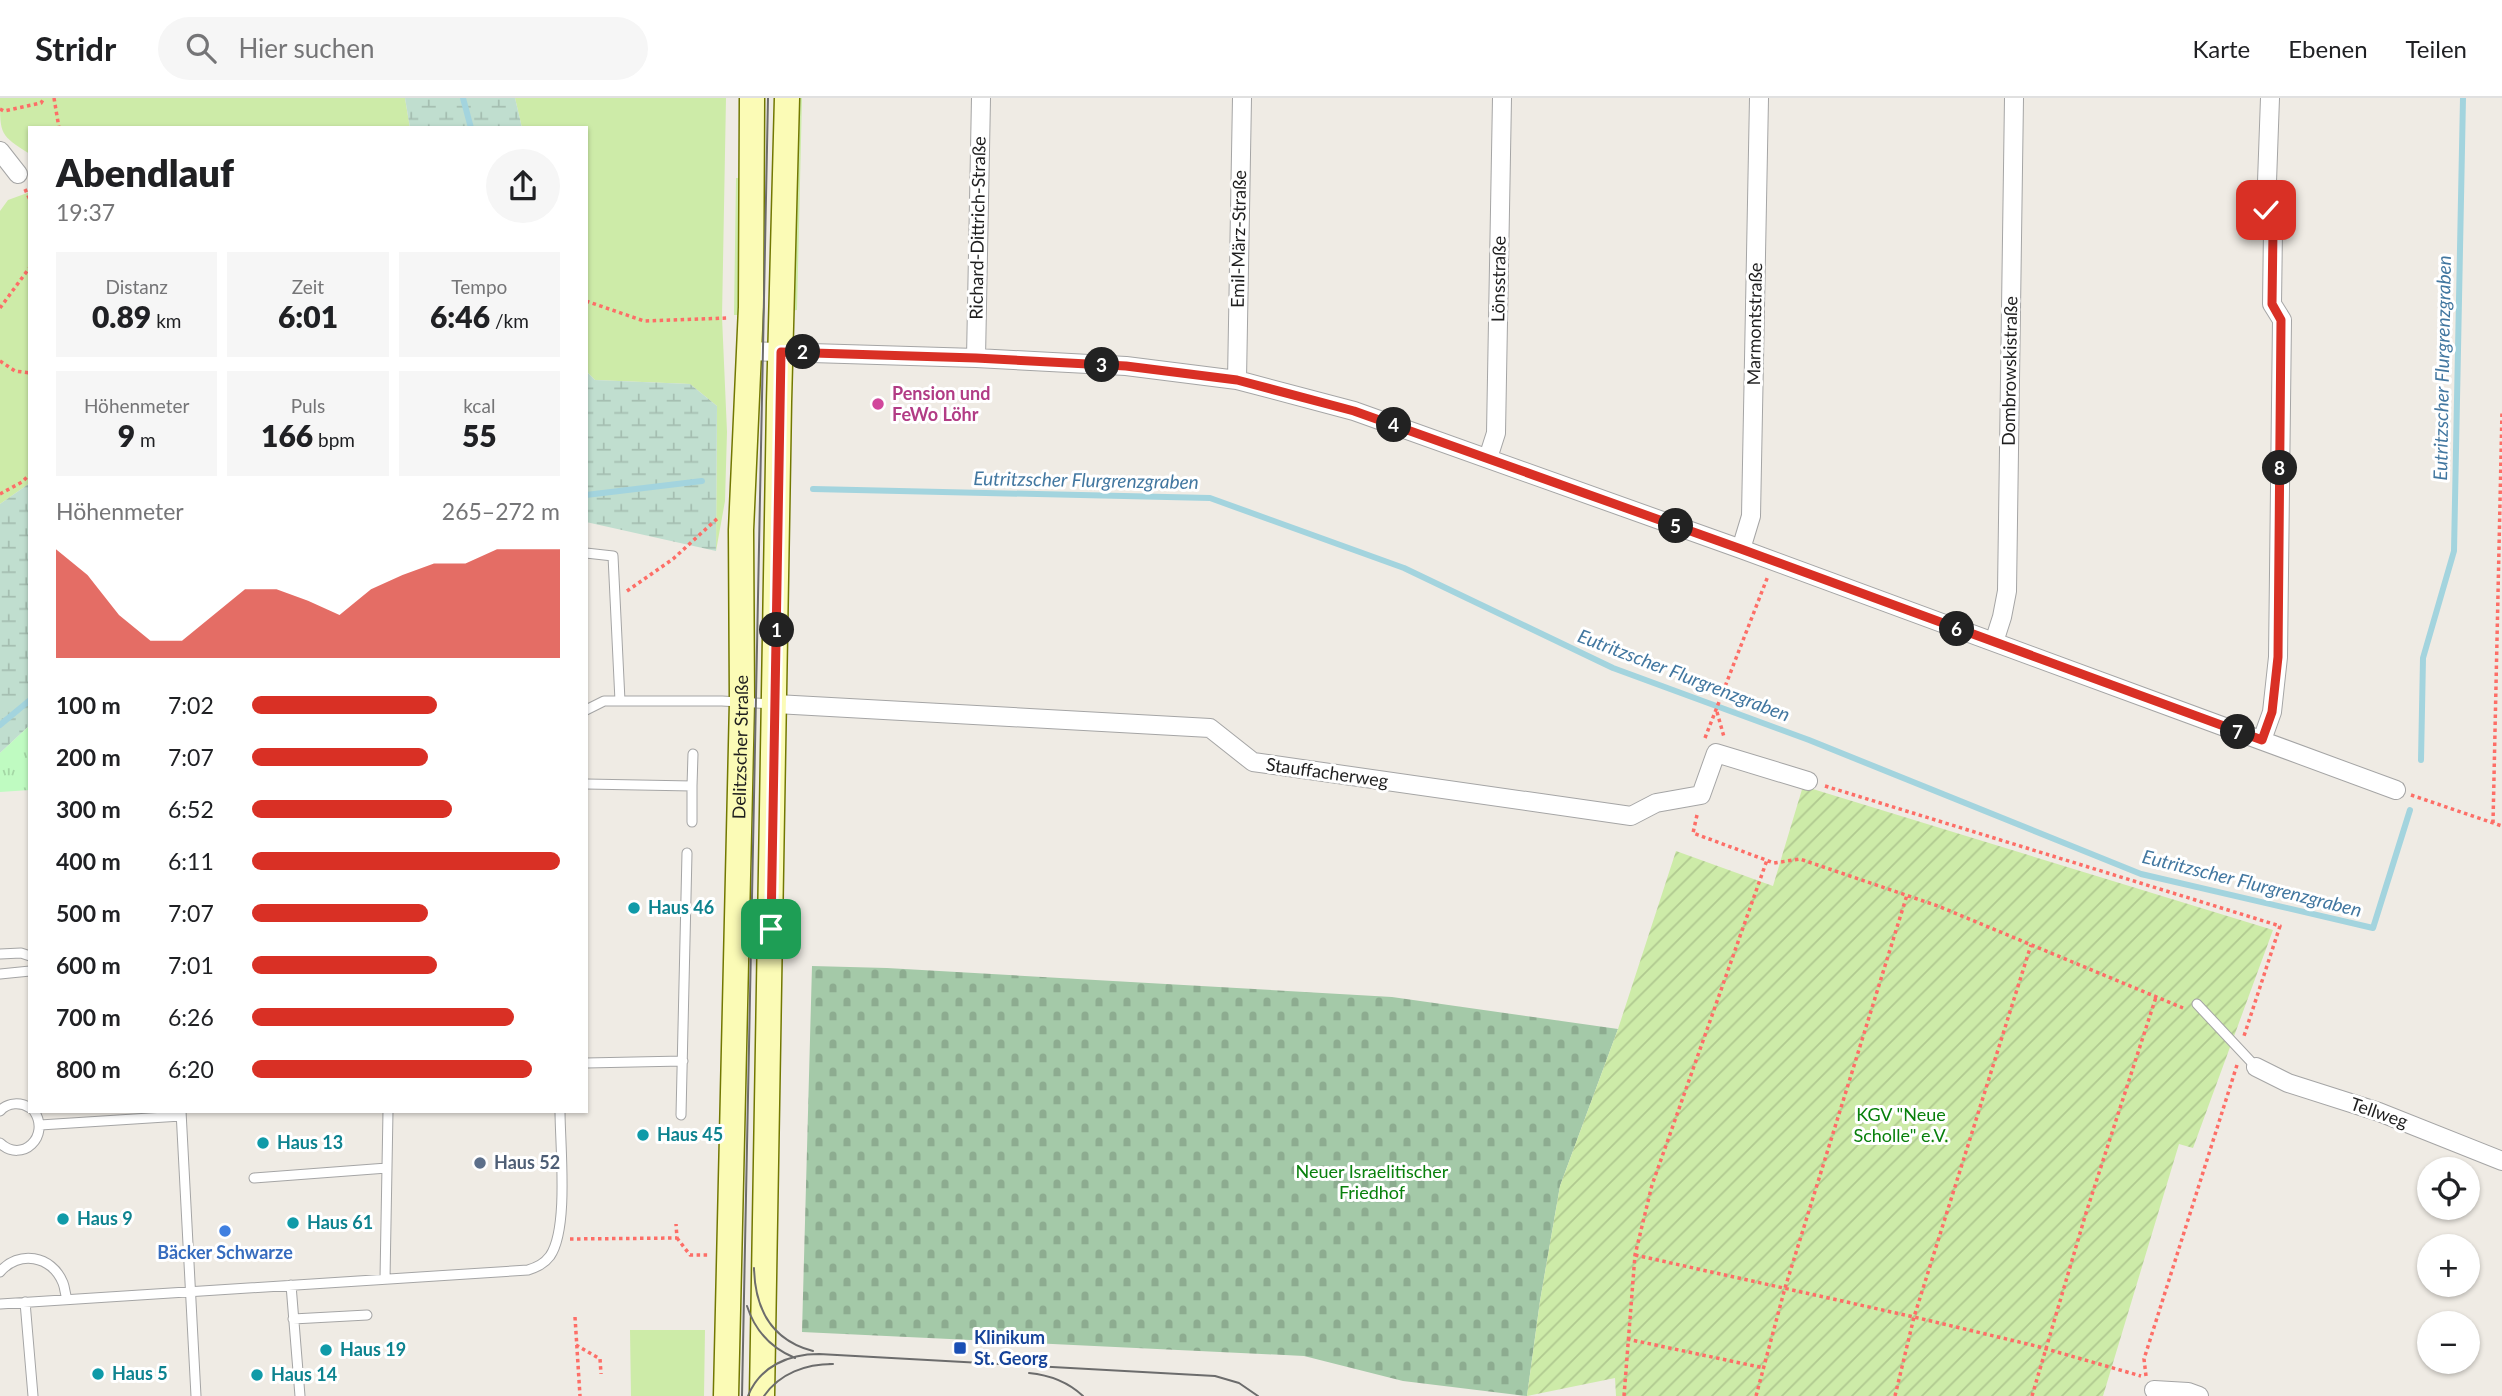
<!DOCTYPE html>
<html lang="de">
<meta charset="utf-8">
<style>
:root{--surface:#fff;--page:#f6f6f6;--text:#202124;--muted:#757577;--line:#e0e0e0;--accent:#d93025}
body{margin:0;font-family:Lato,sans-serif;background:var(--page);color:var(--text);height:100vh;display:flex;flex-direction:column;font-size:26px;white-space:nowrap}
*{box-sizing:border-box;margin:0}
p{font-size:23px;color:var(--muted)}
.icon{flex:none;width:38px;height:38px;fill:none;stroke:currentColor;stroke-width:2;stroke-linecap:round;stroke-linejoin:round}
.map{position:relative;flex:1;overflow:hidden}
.drawer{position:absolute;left:28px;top:28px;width:560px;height:987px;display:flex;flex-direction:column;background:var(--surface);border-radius:0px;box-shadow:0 2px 5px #0004}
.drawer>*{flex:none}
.buttons{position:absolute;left:2417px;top:1059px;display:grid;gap:14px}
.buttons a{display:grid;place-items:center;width:63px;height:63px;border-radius:50%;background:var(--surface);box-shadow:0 2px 5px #0004;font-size:35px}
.pin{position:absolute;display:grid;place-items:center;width:60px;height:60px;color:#fff;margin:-30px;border-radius:14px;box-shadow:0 4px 10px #0006}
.km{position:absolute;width:35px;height:35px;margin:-18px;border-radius:50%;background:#222;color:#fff;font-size:19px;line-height:35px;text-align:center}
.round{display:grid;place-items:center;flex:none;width:74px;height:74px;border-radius:37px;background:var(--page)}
.head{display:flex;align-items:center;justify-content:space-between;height:119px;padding:0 28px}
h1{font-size:38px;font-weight:800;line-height:52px}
.metrics{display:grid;grid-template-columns:repeat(3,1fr);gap:10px;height:119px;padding:7px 28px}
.metrics div{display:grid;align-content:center;border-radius:0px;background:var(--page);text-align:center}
.metrics b{font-size:30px;font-weight:800}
.metrics small{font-size:19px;font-weight:400}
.metrics p{font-size:19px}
.chart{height:196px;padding:14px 28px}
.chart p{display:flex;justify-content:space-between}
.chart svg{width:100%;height:126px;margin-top:7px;fill:var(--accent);opacity:.7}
ul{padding:0 28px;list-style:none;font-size:23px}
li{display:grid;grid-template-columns:112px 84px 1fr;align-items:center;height:52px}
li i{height:18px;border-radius:9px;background:var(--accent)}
header{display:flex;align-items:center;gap:42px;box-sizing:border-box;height:98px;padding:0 35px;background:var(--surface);border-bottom:2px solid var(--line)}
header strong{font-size:33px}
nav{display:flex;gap:38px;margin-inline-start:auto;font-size:24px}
.search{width:490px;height:63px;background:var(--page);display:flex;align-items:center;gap:18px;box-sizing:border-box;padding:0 24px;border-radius:38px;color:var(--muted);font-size:26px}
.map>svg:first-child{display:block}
</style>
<header>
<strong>Stridr</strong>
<div class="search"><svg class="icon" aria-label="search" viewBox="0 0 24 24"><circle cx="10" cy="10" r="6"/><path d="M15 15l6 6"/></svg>Hier suchen</div>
<nav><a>Karte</a><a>Ebenen</a><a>Teilen</a></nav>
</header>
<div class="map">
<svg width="2502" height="1298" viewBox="0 0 2502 1298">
<defs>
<pattern id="wetland-marsh" width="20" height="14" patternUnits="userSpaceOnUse" patternTransform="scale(1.75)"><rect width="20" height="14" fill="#c0decf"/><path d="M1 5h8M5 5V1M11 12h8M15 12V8" fill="none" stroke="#a5beb1"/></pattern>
<pattern id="cemetery-stones" width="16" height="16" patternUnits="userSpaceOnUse" patternTransform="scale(1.75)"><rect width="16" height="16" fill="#a4c9a8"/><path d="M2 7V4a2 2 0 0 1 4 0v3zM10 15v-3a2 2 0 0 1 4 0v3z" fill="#8dac90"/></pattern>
<pattern id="park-tufts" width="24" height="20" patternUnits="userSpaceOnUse" patternTransform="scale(1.75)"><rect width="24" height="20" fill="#bffbc1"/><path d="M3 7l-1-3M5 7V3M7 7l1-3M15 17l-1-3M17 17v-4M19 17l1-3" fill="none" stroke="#a4d7a5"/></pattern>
<pattern id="garden-furrows" width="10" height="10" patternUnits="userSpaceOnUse" patternTransform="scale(1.75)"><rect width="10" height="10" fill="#cdeba8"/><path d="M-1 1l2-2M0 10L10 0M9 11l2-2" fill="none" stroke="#b0c990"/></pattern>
</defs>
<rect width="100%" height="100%" fill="#efebe4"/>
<path fill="#cdeba8" d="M0,0H405L410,30H30V56C0,37 0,37 0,0Z
M515,0H726L722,219L727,334L725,403L716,453L717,308L690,286L595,282L586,273V30H522Z
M794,0H802L797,212L788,213Z
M736,80H743L741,217H734Z
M30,94V385L0,406V113L8,102Z
M630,1232H705L704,1298H631Z"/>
<path fill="url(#wetland-marsh)" d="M405,0H515L522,30H410Z
M586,273L595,282L690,286L717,308L716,453L586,424Z
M30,385V627L0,655V406Z"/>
<path fill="url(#cemetery-stones)" d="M812,868L887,870L1392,899L1618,931L1560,1088L1540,1203L1527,1298L1403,1283L1304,1258L802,1234Z"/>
<path fill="url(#park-tufts)" d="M30,627V692L0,694V655Z"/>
<path fill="url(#garden-furrows)" d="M1803,688L2273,832L2193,1050L2179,1046L2103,1298H1616L1615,1280L1527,1298L1540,1203L1560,1088L1618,931L1676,753L1773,788Z"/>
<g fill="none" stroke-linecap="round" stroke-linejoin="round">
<path stroke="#a3d4de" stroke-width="6" d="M463,0L471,30
M813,391L1210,400L1404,470L1613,570L1809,642L2141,776L2373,830L2410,712
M586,397L702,383
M0,627L30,602
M2421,662L2423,560L2454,453L2463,0"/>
<g stroke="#a5a5a5" stroke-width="11">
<path id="service" d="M586,455L613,458L620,603
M586,612L604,603H722L771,606
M586,686L692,688V724
M692,688L693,656
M0,856L21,855L30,858
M0,876L30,873
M2197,906L2256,969
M586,965L683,963
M0,1013C8,1004 21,1004 30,1010
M181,1013L196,1298
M681,1017L687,755
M40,1027L181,1018
M0,1045C22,1066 51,1038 34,1013
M254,1080L387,1070
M0,1174C18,1152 52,1157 63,1185C65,1190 65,1196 67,1201
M385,1181L388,1013
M291,1187L300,1298
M25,1204L33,1298
M0,1206L528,1172C537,1169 544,1166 550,1158C569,1131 560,1047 560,1013
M293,1221L367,1217"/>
</g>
<g stroke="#a5a5a5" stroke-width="20">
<path id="minor" d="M0,53L18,76
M749,253L976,260L1126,268L1237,282L1354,313L1741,451L2396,692
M976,260L981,0
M1237,282L1242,0
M1488,360L1496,335L1502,0
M1741,451L1751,418L1759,0
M1994,544L2002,519L2007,493L2014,0
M776,606L1210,630L1253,664L1631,718L1656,705L1701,697L1716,655L1808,683
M2262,642L2272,614L2278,559L2282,222L2272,206L2273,132L2266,112L2270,0
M2256,969L2288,985L2379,1014L2502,1063
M2154,1292L2188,1294L2199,1298"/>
</g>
<g stroke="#727802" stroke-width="27">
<g id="secondary">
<path id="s1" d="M726,1298L742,604L741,432L751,209L752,0"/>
<path d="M762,1298L779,304L787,0"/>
</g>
</g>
<path stroke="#fd6e67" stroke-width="3.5" stroke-dasharray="3.5 3.5" stroke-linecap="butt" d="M54,0L59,30
M0,11L4,13L41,5L44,0
M25,91L30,102
M586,203L644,223L728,220
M0,210L30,169
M0,263L15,273L30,275
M0,396L22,384L30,376
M627,493L673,461L719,419
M1717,614L1724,639
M1705,640L1768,478
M1825,688L2280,828L2244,938
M2411,697L2502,728
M1697,717L1693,735L1774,765L1800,761L1938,808L2183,910
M2493,725L2502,313
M677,1140L690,1157H709
M570,1141L677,1140L676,1126
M1635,1157L1914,1219L2036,1248L2141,1278
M575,1219L580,1298
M1627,1241L1764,1270
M576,1247L600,1261L601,1276
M2146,1278L2144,1261L2237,967
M1624,1298L1635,1157L1652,1087L1767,762
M1756,1298L1785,1190L1907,797
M1895,1298L1914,1219L2031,847
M2032,1298L2086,1115L2156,899"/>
<use href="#service" stroke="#fff" stroke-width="9"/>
<use href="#minor" stroke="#fff" stroke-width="18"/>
<use href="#secondary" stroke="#fbfbb6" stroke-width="24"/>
<path stroke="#6c6c6c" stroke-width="2" d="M754,1170C755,1211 771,1242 813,1253
M747,1208C755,1233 771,1250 795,1260
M1029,1275C1050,1277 1068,1284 1083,1298
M742,1298L768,0
M748,1298C760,1268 789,1256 819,1256L1215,1278L1239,1285L1258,1298
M764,1298C780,1275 806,1266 833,1266H829"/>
</g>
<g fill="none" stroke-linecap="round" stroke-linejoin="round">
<g stroke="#fff" stroke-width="14">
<path id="route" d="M771,831L781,254L976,260L1126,268L1237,282L1354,313L1741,451L2262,642L2272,614L2278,559L2281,222L2272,206L2273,132L2266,112"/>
</g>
<use href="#route" stroke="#d93025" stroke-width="9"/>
</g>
<circle fill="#d1479c" stroke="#fff" stroke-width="2.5" cx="878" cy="306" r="7"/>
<g fill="#0f9aa8" stroke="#fff" stroke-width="2.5">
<circle cx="634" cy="810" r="7"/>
<circle cx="643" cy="1037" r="7"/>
<circle cx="263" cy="1045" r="7"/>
<circle cx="63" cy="1121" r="7"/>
<circle cx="293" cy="1125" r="7"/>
<circle cx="326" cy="1252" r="7"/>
<circle cx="98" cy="1276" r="7"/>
<circle cx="257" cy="1277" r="7"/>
</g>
<circle fill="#5c6f8a" stroke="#fff" stroke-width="2.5" cx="480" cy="1065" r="7"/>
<circle fill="#3f7fe0" stroke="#fff" stroke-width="2.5" cx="225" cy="1133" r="7"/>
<rect fill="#1a4fb4" stroke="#fff" stroke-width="2.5" x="953" y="1243" width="14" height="14" rx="3.5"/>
<g text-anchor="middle" stroke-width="6" stroke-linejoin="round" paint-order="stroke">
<g font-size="18" fill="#1e1e1e" stroke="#fff">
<text transform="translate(978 130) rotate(-89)" y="6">Richard-Dittrich-Straße</text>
<text transform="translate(1239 141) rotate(-89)" y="6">Emil-März-Straße</text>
<text transform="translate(1499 181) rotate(-89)" y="6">Lönsstraße</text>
<text transform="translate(1755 226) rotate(-89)" y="6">Marmontstraße</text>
<text transform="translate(2010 273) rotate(-89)" y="6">Dombrowskistraße</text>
<text dy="6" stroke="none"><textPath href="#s1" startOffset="649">Delitzscher Straße</textPath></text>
<text transform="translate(1327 675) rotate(8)" y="6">Stauffacherweg</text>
<text transform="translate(2379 1015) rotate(19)" y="6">Tellweg</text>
</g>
<g font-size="18" font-weight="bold" fill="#b23c85" stroke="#fff" text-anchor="start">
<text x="892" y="302">Pension und<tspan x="892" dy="21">FeWo Löhr</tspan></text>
</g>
<g font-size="18" font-weight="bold" fill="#0d838f" stroke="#fff" text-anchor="start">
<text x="648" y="816">Haus 46</text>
<text x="657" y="1043">Haus 45</text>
<text x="277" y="1051">Haus 13</text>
<text x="77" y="1127">Haus 9</text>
<text x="307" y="1131">Haus 61</text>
<text x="340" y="1258">Haus 19</text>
<text x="112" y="1282">Haus 5</text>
<text x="271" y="1283">Haus 14</text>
</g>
<g font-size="18" fill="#08800c" stroke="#fff">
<text x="1901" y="1023">KGV "Neue<tspan x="1901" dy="21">Scholle" e.V.</tspan></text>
<text x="1372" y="1080">Neuer Israelitischer<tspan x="1372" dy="21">Friedhof</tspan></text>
</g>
<g font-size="18" font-weight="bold" fill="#4e5e75" stroke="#fff" text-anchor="start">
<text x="494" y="1071">Haus 52</text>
</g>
<g font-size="18" font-weight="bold" fill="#366cbe" stroke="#fff">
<text x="225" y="1161">Bäcker Schwarze</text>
</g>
<g font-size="18" font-weight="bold" fill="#164399" stroke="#fff" text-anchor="start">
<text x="974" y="1246">Klinikum<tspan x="974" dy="21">St. Georg</tspan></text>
</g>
<g font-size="19" font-style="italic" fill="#4277a0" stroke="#fff">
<text transform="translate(2442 270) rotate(-89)" y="7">Eutritzscher Flurgrenzgraben</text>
<text transform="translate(1086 382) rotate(1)" y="7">Eutritzscher Flurgrenzgraben</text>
<text transform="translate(1684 577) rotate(21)" y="7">Eutritzscher Flurgrenzgraben</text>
<text transform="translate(2252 785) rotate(14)" y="7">Eutritzscher Flurgrenzgraben</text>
</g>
</g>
</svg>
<div class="buttons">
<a><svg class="icon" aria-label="locate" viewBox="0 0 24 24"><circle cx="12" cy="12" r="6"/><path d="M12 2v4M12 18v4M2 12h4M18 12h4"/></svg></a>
<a>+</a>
<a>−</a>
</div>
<div class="pin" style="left:771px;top:831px;background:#1e9e55"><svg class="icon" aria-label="arrive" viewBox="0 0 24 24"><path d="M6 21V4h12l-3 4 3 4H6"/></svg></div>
<div class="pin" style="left:2266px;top:112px;background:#d93025"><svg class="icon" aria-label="check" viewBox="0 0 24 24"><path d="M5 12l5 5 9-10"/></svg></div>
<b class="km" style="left:777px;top:532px">1</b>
<b class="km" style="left:803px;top:254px">2</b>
<b class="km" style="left:1102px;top:267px">3</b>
<b class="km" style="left:1394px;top:327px">4</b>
<b class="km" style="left:1676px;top:428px">5</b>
<b class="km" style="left:1957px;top:531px">6</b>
<b class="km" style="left:2238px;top:634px">7</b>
<b class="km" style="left:2280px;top:370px">8</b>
<section class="drawer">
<div class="head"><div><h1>Abendlauf</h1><p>19:37</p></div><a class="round"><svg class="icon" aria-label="share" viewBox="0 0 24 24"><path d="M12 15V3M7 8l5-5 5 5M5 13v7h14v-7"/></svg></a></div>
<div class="metrics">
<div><p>Distanz</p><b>0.89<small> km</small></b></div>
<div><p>Zeit</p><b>6:01</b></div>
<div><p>Tempo</p><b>6:46<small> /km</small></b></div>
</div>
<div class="metrics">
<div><p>Höhenmeter</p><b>9<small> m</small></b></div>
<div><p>Puls</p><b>166<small> bpm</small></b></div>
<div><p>kcal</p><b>55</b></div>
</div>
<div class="chart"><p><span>Höhenmeter</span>265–272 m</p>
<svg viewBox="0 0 160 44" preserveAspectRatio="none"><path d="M0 44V6L10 15L20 29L30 38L40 38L50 29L60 20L70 20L80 24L90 29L100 20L110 15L120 11L130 11L140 6L150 6L160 6V44z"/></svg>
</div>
<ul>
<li><b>100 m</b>7:02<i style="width:60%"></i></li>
<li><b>200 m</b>7:07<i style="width:57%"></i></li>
<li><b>300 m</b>6:52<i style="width:65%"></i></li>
<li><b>400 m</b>6:11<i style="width:100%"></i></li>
<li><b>500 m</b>7:07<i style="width:57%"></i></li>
<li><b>600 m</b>7:01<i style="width:60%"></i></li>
<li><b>700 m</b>6:26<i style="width:85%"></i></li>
<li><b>800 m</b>6:20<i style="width:91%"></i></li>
</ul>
</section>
</div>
